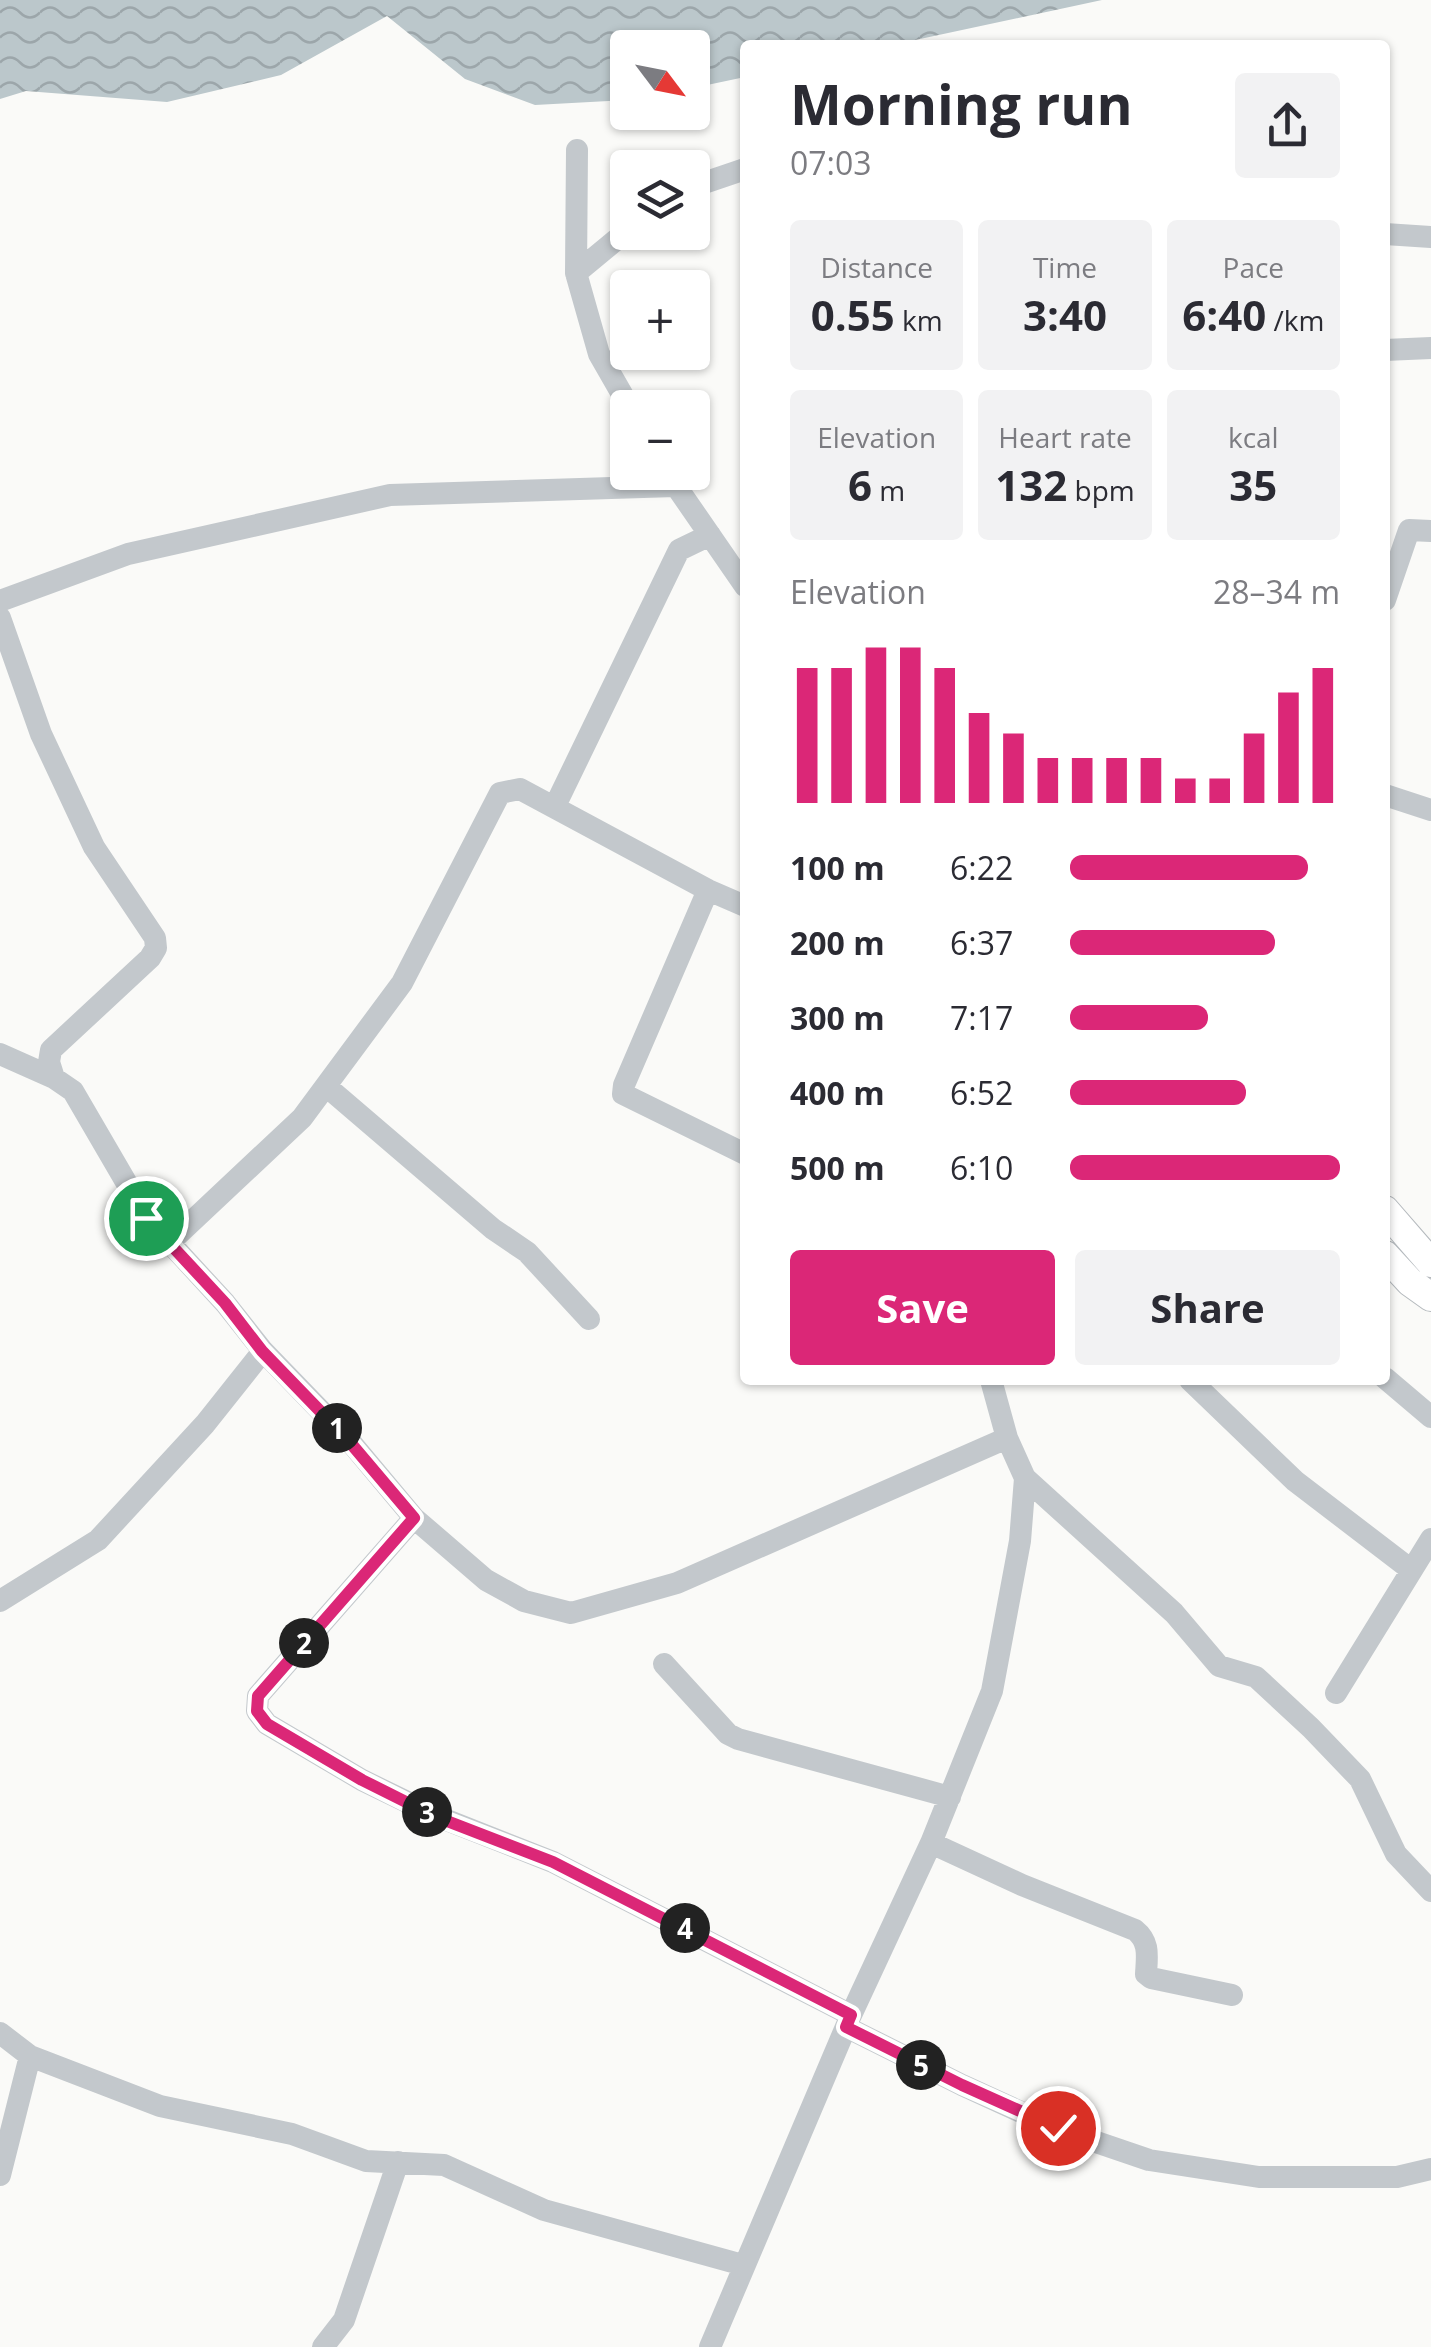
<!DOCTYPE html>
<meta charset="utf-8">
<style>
:root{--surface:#fff;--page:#f2f2f3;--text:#2b2b33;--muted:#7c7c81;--accent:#db2777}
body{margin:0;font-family:"Open Sans",sans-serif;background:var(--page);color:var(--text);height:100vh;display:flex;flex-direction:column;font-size:38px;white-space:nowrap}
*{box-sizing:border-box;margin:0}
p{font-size:32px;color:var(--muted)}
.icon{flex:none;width:55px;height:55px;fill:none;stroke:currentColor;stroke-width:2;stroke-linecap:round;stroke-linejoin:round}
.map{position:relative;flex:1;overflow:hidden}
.sheet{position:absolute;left:740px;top:40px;width:650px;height:1345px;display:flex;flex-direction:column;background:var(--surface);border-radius:10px;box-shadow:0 2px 8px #0004}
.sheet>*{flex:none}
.needle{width:65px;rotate:122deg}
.tools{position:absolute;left:610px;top:30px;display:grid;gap:20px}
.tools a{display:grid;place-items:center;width:100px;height:100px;border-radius:10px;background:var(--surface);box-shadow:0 2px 8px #0004;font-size:50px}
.pin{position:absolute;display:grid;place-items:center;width:85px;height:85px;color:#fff;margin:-42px;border:5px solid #fff;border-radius:50%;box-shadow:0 2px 10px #0007}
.km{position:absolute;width:50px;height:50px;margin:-25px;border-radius:50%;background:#222;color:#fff;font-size:28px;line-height:50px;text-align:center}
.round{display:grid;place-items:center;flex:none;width:105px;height:105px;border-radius:10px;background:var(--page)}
.headline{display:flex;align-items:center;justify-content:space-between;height:170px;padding:0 50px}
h1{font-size:55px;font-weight:700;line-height:75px}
.figures{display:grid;grid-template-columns:repeat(3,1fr);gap:15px;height:170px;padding:10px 50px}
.figures div{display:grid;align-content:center;border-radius:10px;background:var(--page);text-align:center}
.figures b{font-size:42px;font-weight:700}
.figures small{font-size:28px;font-weight:400}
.figures p{font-size:28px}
.chart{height:280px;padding:20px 50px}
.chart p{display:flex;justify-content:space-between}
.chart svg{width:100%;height:180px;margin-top:10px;stroke:var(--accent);stroke-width:6}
.primary-button{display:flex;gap:20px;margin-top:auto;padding:20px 50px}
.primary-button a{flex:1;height:115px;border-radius:10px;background:var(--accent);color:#fff;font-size:40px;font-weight:700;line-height:115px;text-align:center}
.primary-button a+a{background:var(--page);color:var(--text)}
ul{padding:0 50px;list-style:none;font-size:32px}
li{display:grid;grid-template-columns:160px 120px 1fr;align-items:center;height:75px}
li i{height:25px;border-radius:12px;background:var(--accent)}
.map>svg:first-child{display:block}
</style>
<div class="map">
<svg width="1431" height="2347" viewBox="0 0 1431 2347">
<defs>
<pattern id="water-waves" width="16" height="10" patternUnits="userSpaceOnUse" patternTransform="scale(2.5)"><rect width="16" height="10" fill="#bbc7cb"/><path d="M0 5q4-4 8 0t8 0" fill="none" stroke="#9ca6aa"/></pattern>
</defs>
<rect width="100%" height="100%" fill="#fafaf8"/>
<path fill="url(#water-waves)" d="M0,0H1102L892,45H745V77L693,88L692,48H628L627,100L535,105L465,79L387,16L281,75L167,102L26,91L0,99Z"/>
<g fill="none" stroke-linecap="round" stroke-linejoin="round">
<g stroke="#b5babe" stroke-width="30">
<path id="major" d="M1385,1210L1431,1263
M1385,1255L1410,1282L1431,1297"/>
</g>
<path stroke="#c3c8cc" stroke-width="22" d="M577,150L576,273L599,354L630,408
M692,187L745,169
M1385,234L1431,237
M576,273L628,230
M1385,350L1431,348
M667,473L745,586
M1385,600L1409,530L1431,531
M0,601L128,554L390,495L675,486
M0,618L41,734L94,847L155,938L156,948L150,958L51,1050L49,1062L54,1078
M1385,795L1431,810
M555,806L679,550L710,535
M708,890L624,1085L623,1094L745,1154
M0,1054L54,1078L73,1091L147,1218L225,1303L263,1351L348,1439L414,1518L486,1580L524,1601L571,1613L677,1583L1007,1438
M326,1086L493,1229L527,1252L589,1319
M170,1242L302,1118L402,983L500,793L520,789L708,890L745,906
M1385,1378L1431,1417
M991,1380L1007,1438L1025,1478L1174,1613L1219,1666L1256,1677L1311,1728L1360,1779L1396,1854L1431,1891
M1190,1380L1295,1481L1410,1569
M414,1518L258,1696L257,1711L267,1724L362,1780L434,1815L553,1862L851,2015
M0,1601L98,1540L205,1424L263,1351
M664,1664L728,1734L738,1739L950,1797
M1336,1693L1431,1539
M931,1843L1022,1885L1135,1930C1150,1942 1147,1956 1146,1974L1151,1978L1232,1995
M846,2027L962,2085L1058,2129L1149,2160L1259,2177H1397L1431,2169
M0,2033L30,2056L160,2106L292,2134L366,2161L444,2165L544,2210L743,2265
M0,2175L30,2056
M323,2347L344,2320L398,2162
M710,2347L851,2015L931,1843L992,1691L1020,1541L1025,1478"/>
<use href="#major" stroke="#fff" stroke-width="28"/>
</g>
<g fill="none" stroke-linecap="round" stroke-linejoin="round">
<g stroke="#fff" stroke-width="20">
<path id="route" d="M146,1218L225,1303L262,1351L348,1440L414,1518L258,1696L257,1711L267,1724L362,1780L434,1816L553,1862L851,2015L846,2027L962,2085L1058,2128"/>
</g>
<use href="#route" stroke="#db2777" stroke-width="12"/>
</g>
</svg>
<div class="tools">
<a><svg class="needle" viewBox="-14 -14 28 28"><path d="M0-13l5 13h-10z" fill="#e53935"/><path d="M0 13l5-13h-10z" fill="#7c7c81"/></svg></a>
<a><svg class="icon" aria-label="layers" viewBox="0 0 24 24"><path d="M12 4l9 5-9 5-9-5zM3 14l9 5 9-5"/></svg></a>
<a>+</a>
<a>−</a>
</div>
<div class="pin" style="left:146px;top:1218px;background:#1e9e55"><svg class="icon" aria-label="arrive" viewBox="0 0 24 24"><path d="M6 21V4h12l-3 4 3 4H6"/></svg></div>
<div class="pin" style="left:1058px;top:2128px;background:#d93025"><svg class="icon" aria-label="check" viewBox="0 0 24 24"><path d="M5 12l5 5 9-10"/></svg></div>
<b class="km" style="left:337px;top:1428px">1</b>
<b class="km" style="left:304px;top:1643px">2</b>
<b class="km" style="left:427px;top:1812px">3</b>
<b class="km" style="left:685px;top:1928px">4</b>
<b class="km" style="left:921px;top:2065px">5</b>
<section class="sheet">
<div class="headline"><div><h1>Morning run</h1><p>07:03</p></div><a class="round"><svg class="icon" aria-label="share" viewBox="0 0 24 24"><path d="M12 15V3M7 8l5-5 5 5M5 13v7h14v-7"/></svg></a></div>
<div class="figures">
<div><p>Distance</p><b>0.55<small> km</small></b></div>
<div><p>Time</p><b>3:40</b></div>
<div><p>Pace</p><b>6:40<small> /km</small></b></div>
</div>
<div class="figures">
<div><p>Elevation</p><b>6<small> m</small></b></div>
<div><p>Heart rate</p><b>132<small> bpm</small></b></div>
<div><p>kcal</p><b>35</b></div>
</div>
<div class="chart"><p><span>Elevation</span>28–34 m</p>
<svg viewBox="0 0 160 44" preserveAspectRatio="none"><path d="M5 44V11M15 44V11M25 44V6M35 44V6M45 44V11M55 44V22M65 44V27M75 44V33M85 44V33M95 44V33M105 44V33M115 44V38M125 44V38M135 44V27M145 44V17M155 44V11"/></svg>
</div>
<ul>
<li><b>100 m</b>6:22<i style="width:88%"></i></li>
<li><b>200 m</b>6:37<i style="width:76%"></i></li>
<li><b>300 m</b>7:17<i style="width:51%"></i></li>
<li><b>400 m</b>6:52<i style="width:65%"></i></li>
<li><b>500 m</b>6:10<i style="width:100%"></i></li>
</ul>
<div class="primary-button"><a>Save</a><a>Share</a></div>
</section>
</div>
